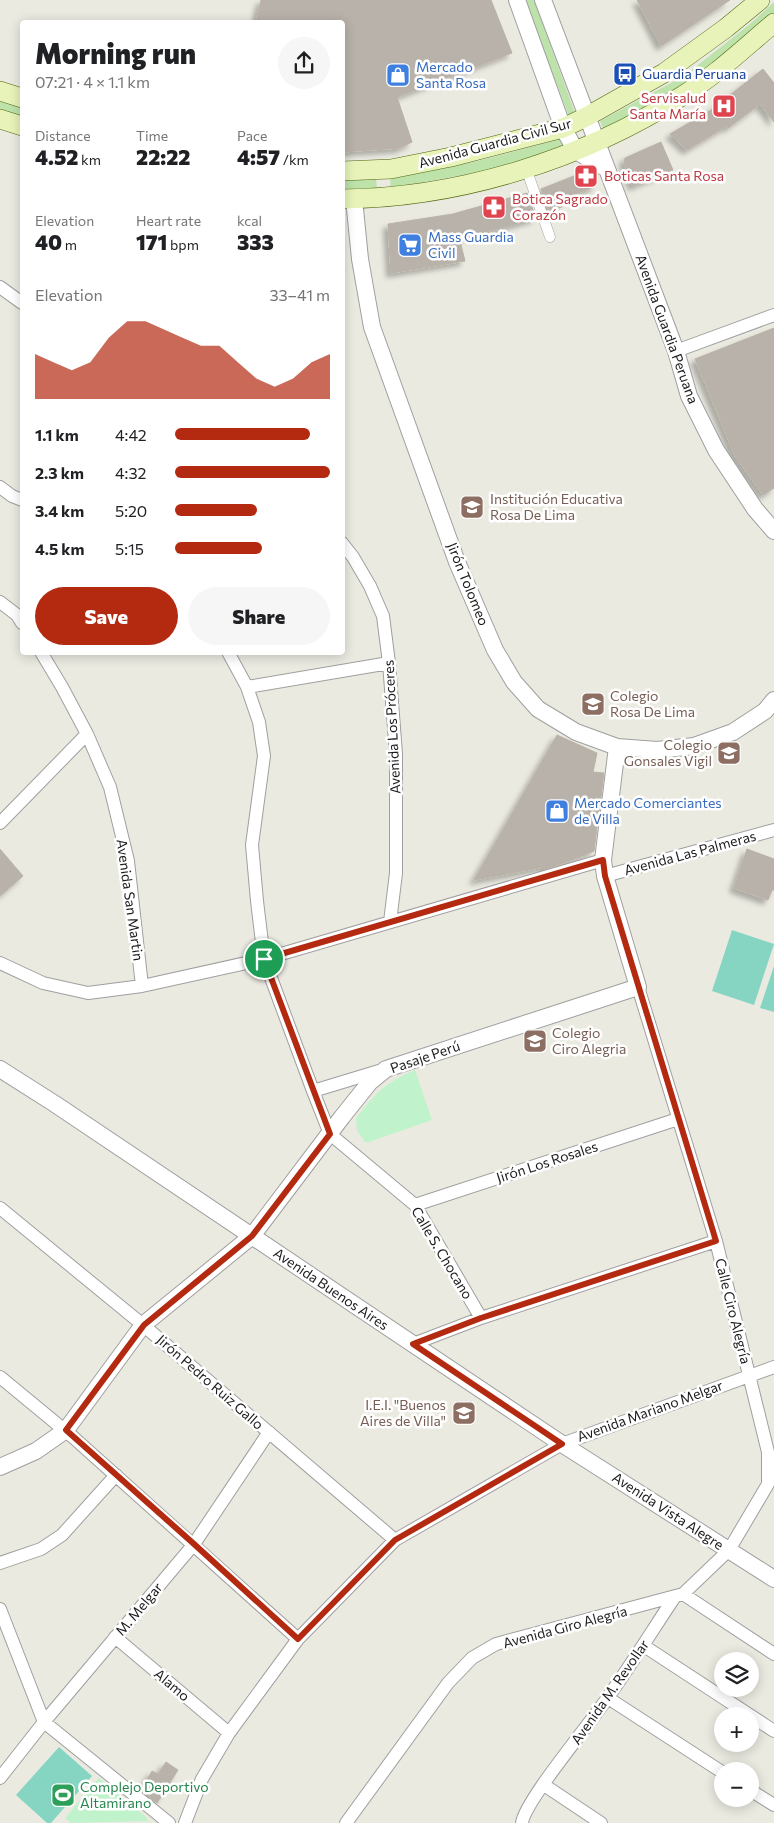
<!DOCTYPE html>
<meta charset="utf-8">
<style>
:root{--surface:#fff;--page:#f6f6f6;--text:#202124;--muted:#757577;--accent:#b42a11}
body{margin:0;font-family:Commissioner,sans-serif;background:var(--page);color:var(--text);height:100vh;display:flex;flex-direction:column;font-size:19px;white-space:nowrap}
*{box-sizing:border-box;margin:0}
p{font-size:16px;color:var(--muted)}
.icon{flex:none;width:28px;height:28px;fill:none;stroke:currentColor;stroke-width:2;stroke-linecap:round;stroke-linejoin:round}
.map{position:relative;flex:1;overflow:hidden}
.drawer{position:absolute;left:20px;top:20px;width:325px;height:635px;display:flex;flex-direction:column;background:var(--surface);border-radius:5px;box-shadow:0 2px 12px #0003}
.drawer>*{flex:none}
.controls{position:absolute;left:714px;top:1652px;display:grid;gap:10px}
.controls a{display:grid;place-items:center;width:45px;height:45px;border-radius:50%;background:var(--surface);box-shadow:0 2px 12px #0003;font-size:25px}
.pin{position:absolute;display:grid;place-items:center;width:42px;height:42px;color:#fff;margin:-21px;border:2px solid #fff;border-radius:50%;box-shadow:0 1px 5px #0007}
.round{display:grid;place-items:center;flex:none;width:52px;height:52px;border-radius:26px;background:var(--page)}
.overview{display:flex;align-items:center;justify-content:space-between;height:85px;padding:0 15px}
h1{font-size:28px;font-weight:800;line-height:38px}
.stats{display:grid;grid-template-columns:repeat(3,1fr);gap:8px;height:85px;padding:5px 15px}
.stats div{display:grid;align-content:center}
.stats b{font-size:21px;font-weight:800}
.stats small{font-size:14px;font-weight:400}
.stats p{font-size:14px}
.chart{height:140px;padding:10px 15px}
.chart p{display:flex;justify-content:space-between}
.chart svg{width:100%;height:90px;margin-top:5px;fill:var(--accent);opacity:.7}
.button{display:flex;gap:10px;margin-top:auto;padding:10px 15px}
.button a{flex:1;height:58px;border-radius:30px;background:var(--accent);color:#fff;font-size:20px;font-weight:800;line-height:58px;text-align:center}
.button a+a{background:var(--page);color:var(--text)}
ul{padding:0 15px;list-style:none;font-size:16px}
li{display:grid;grid-template-columns:80px 60px 1fr;align-items:center;height:38px}
li i{height:12px;border-radius:6px;background:var(--accent)}
.map>svg:first-child{display:block}
</style>
<div class="map">
<svg width="774" height="1823" viewBox="0 0 774 1823">
<defs>
<filter id="shadow"><feDropShadow dx="-4.5" dy="4.5" stdDeviation="2.5" flood-color="#0004"/></filter>
</defs>
<rect width="100%" height="100%" fill="#ebeae1"/>
<path fill="#bde2aa" d="M524,0H534L575,113L569,116Z
M774,2V16L689,84L603,129L600,121L684,76L750,24Z
M0,98L22,105V117L0,110Z
M560,139L564,148L479,172L391,188L390,179L478,161Z
M376,178L377,190H343L342,179Z"/>
<path fill="#c0f3cc" d="M415,1070L432,1120L366,1143L357,1131L356,1118C376,1093 384,1083 415,1070Z
M99,1778L145,1816L149,1821L71,1823L65,1818Z"/>
<path fill="#85d5c2" d="M732,930L774,944L754,1005L712,991Z
M774,966V1012L760,1008Z
M59,1747L92,1776L51,1823H47L16,1795Z"/>
<path fill="#b8b2ab" stroke="#bcb2a5" filter="url(#shadow)" d="M261,0H491L512,53L397,97L412,142L400,148L342,152V22H256Z
M637,0H730L661,46Z
M763,69L774,83V122L760,104L728,128L727,126L687,150L670,134L711,110Z
M661,142L673,170L633,186L624,163L625,158Z
M589,170L596,186L560,200L562,207L549,212L541,189Z
M527,193L536,218L486,232L459,237L465,261L391,273L388,224L453,214Z
M774,328V488L763,495L735,456L695,359Z
M557,735L597,753L593,772L604,773L594,851L567,862L545,869L544,867L474,880Z
M0,849L23,876L0,896Z
M747,849L774,859V890H772L768,900L734,888Z
M166,1762L178,1770L157,1803L141,1790L152,1771L158,1774Z"/>
<g fill="none" stroke-linecap="round" stroke-linejoin="round">
<g stroke="#9f9f9f" stroke-width="11">
<path id="pedestrian" d="M526,168L550,237"/>
</g>
<g stroke="#9f9f9f" stroke-width="14">
<path id="minor" d="M0,287L22,303
M676,351L774,315
M0,487L12,496L22,500
M342,543L353,557L370,586L383,616L389,663L396,754V873L390,922
M0,602L17,615L22,623
M41,652L62,687L87,734L110,787L128,861L142,986
M228,652L247,687L259,722L264,756L252,845L257,901L264,959L313,1091L330,1134L415,1205L481,1318
M247,687L389,663
M0,823L87,734
M605,876L774,830
M0,963L43,983L88,993L142,986L264,959L603,860
M313,1091L379,1071
M415,1205L678,1119
M0,1208L143,1325L395,1540
M413,1344L481,1318L716,1241
M0,1377L74,1438L298,1639
M0,1563L41,1549L62,1535L116,1475
M683,1594L774,1654
M0,1609L44,1722L169,1823
M115,1637L229,1733
M644,1646L774,1731
M608,1698L722,1772
M0,1778L44,1722L194,1544L269,1432
M544,1785L601,1823
M750,1790L774,1805
M185,1823L202,1779L229,1733L298,1639L395,1540L562,1444L774,1367
M346,1823L448,1683L472,1658L496,1644L683,1594L729,1550L768,1484V1452L716,1241L638,987
M522,1823C524,1802 593,1720 608,1697C631,1665 652,1631 674,1598"/>
</g>
<g stroke="#9f9f9f" stroke-width="18">
<path id="tertiary" d="M517,0L563,128L576,151L607,169
M543,0L676,351L689,396L716,450L755,509L774,531
M354,199L360,259L372,327L457,562L495,650L514,682L538,709L576,732L617,747L657,750L694,746L733,732L765,711L774,700
M0,1069L55,1104L562,1444L774,1579
M0,1467L36,1451L66,1430L143,1325L252,1236L342,1117L370,1082L386,1069L638,987L605,876L603,860L617,747"/>
</g>
<g stroke="#4f660e" stroke-width="20">
<path id="secondary" d="M0,91L22,98
M0,119L22,126
M342,171L391,169L451,157L563,128L586,117L664,73L726,28L760,0
M342,199C460,198 583,159 682,96C715,76 744,48 774,23"/>
</g>
<use href="#pedestrian" stroke="#fff" stroke-width="10"/>
<use href="#minor" stroke="#fff" stroke-width="12"/>
<use href="#tertiary" stroke="#fff" stroke-width="16"/>
<use href="#secondary" stroke="#e7f3b8" stroke-width="19"/>
</g>
<g fill="none" stroke-linecap="round" stroke-linejoin="round">
<g stroke="#fff" stroke-width="10">
<path id="route" d="M603,860L605,876L716,1241L481,1318L413,1344L562,1444L395,1540L298,1639L194,1544L66,1430L144,1325L252,1236L330,1134L264,959Z"/>
</g>
<use href="#route" stroke="#b42a11" stroke-width="6"/>
</g>
<defs>
<g id="bus-square" transform="scale(1.25)"><rect x="-9" y="-9" width="18" height="18" rx="4" fill="#1a4fb4" stroke="#fff"/><path d="M-5-6H5V4H4V6H2V4H-2V6H-4V4H-5ZM-3.5-4V0h7V-4ZM-3.5 1.2v1.5H-2V1.2ZM2 1.2v1.5H3.5V1.2Z" fill="#fff"/></g>
<g id="shop-square" transform="scale(1.25)"><rect x="-9" y="-9" width="18" height="18" rx="4" fill="#3f7fe0" stroke="#fff"/><path d="M-5-2.5h2.3a2.7 3.5 0 0 1 5.4 0H5L5.5 6h-11ZM-1.5-2.5h3a1.5 2.3 0 0 0-3 0Z" fill="#fff"/></g>
<g id="hospital-square" transform="scale(1.25)"><rect x="-9" y="-9" width="18" height="18" rx="4" fill="#e0444e" stroke="#fff"/><path d="M-5-5h3v3.5h4V-5h3V5h-3V1.5h-4V5h-3Z" fill="#fff"/></g>
<g id="pharmacy-square" transform="scale(1.25)"><rect x="-9" y="-9" width="18" height="18" rx="4" fill="#e0444e" stroke="#fff"/><path d="M-2-6h4v4h4v4h-4v4h-4v-4h-4v-4h4Z" fill="#fff"/></g>
<g id="supermarket-square" transform="scale(1.25)"><rect x="-9" y="-9" width="18" height="18" rx="4" fill="#3f7fe0" stroke="#fff"/><path d="M-6-5.5h2.5l.6 2H6L4.5 2H-2.5L-4.4-4H-6ZM-1.5 3.2a1.3 1.3 0 1 0 .1 0ZM3 3.2a1.3 1.3 0 1 0 .1 0Z" fill="#fff"/></g>
<g id="school-square" transform="scale(1.25)"><rect x="-9" y="-9" width="18" height="18" rx="4" fill="#8d6e63" stroke="#fff"/><path d="M0-5L7-2L0 1L-7-2ZM-4 1L0 2.5L4 1V4Q0 6-4 4Z" fill="#fff"/></g>
<g id="university-square" transform="scale(1.25)"><rect x="-9" y="-9" width="18" height="18" rx="4" fill="#8d6e63" stroke="#fff"/><path d="M0-5L7-2L0 1L-7-2ZM-4 1L0 2.5L4 1V4Q0 6-4 4Z" fill="#fff"/></g>
<g id="stadium-square" transform="scale(1.25)"><rect x="-9" y="-9" width="18" height="18" rx="4" fill="#2e9e5b" stroke="#fff"/><path d="M0-5a6.5 5 0 1 0 0 10a6.5 5 0 1 0 0-10ZM-3.5-1.8h7v3.6h-7Z" fill="#fff"/></g>
</defs>
<g fill-rule="evenodd">
<use href="#bus-square" x="625" y="74"/>
<use href="#shop-square" x="398" y="75"/>
<use href="#hospital-square" x="724" y="106"/>
<use href="#pharmacy-square" x="586" y="176"/>
<use href="#pharmacy-square" x="494" y="207"/>
<use href="#supermarket-square" x="410" y="245"/>
<use href="#school-square" x="472" y="507"/>
<use href="#university-square" x="593" y="704"/>
<use href="#university-square" x="729" y="753"/>
<use href="#shop-square" x="557" y="811"/>
<use href="#university-square" x="535" y="1041"/>
<use href="#school-square" x="464" y="1413"/>
<use href="#stadium-square" x="63" y="1795"/>
</g>
<g text-anchor="middle" stroke-width="5" stroke-linejoin="round" paint-order="stroke">
<g font-size="14" fill="#366cbe" stroke="#fff" text-anchor="start">
<text x="416" y="72">Mercado<tspan x="416" dy="16">Santa Rosa</tspan></text>
<text x="428" y="242">Mass Guardia<tspan x="428" dy="16">Civil</tspan></text>
<text x="574" y="808">Mercado Comerciantes<tspan x="574" dy="16">de Villa</tspan></text>
</g>
<g font-size="14" fill="#164399" stroke="#fff" text-anchor="start">
<text x="642" y="79">Guardia Peruana</text>
</g>
<g font-size="14" fill="#be3a42" stroke="#fff" text-anchor="start">
<text x="706" y="103" text-anchor="end">Servisalud<tspan x="706" dy="16">Santa María</tspan></text>
<text x="604" y="181">Boticas Santa Rosa</text>
<text x="512" y="204">Botica Sagrado<tspan x="512" dy="16">Corazón</tspan></text>
</g>
<g font-size="14" fill="#1b1b1b" stroke="#fff">
<text transform="translate(495 143) rotate(-15)" y="5">Avenida Guardia Civil Sur</text>
<text transform="translate(667 329) rotate(70)" y="5">Avenida Guardia Peruana</text>
<text transform="translate(468 584) rotate(68)" y="5">Jirón Tolomeo</text>
<text transform="translate(392 727) rotate(-93)" y="5">Avenida Los Próceres</text>
<text transform="translate(690 853) rotate(-15)" y="5">Avenida Las Palmeras</text>
<text transform="translate(130 900) rotate(82)" y="5">Avenida San Martin</text>
<text transform="translate(425 1057) rotate(-19)" y="5">Pasaje Perú</text>
<text transform="translate(547 1162) rotate(-18)" y="5">Jirón Los Rosales</text>
<text transform="translate(442 1253) rotate(59)" y="5">Calle S. Chocano</text>
<text transform="translate(331 1289) rotate(34)" y="5">Avenida Buenos Aires</text>
<text transform="translate(733 1311) rotate(76)" y="5">Calle Ciro Alegría</text>
<text transform="translate(210 1382) rotate(41)" y="5">Jirón Pedro Ruiz Gallo</text>
<text transform="translate(650 1411) rotate(-20)" y="5">Avenida Mariano Melgar</text>
<text transform="translate(668 1511) rotate(33)" y="5">Avenida Vista Alegre</text>
<text transform="translate(139 1609) rotate(-50)" y="5">M. Melgar</text>
<text transform="translate(565 1627) rotate(-15)" y="5">Avenida Giro Alegría</text>
<text transform="translate(172 1685) rotate(40)" y="5">Alamo</text>
<text transform="translate(610 1692) rotate(-55)" y="5">Avenida M. Revollar</text>
</g>
<g font-size="14" fill="#785e54" stroke="#fff" text-anchor="start">
<text x="490" y="504">Institución Educativa<tspan x="490" dy="16">Rosa De Lima</tspan></text>
<text x="610" y="701">Colegio<tspan x="610" dy="16">Rosa De Lima</tspan></text>
<text x="712" y="750" text-anchor="end">Colegio<tspan x="712" dy="16">Gonsales Vigil</tspan></text>
<text x="552" y="1038">Colegio<tspan x="552" dy="16">Ciro Alegria</tspan></text>
<text x="446" y="1410" text-anchor="end">I.E.I. "Buenos<tspan x="446" dy="16">Aires de Villa"</tspan></text>
</g>
<g font-size="14" fill="#27864d" stroke="#fff" text-anchor="start">
<text x="80" y="1792">Complejo Deportivo<tspan x="80" dy="16">Altamirano</tspan></text>
</g>
</g>
</svg>
<div class="controls">
<a><svg class="icon" aria-label="layers" viewBox="0 0 24 24"><path d="M12 4l9 5-9 5-9-5zM3 14l9 5 9-5"/></svg></a>
<a>+</a>
<a>−</a>
</div>
<div class="pin" style="left:264px;top:959px;background:#1e9e55"><svg class="icon" aria-label="arrive" viewBox="0 0 24 24"><path d="M6 21V4h12l-3 4 3 4H6"/></svg></div>
<section class="drawer">
<div class="overview"><div><h1>Morning run</h1><p>07:21 · 4 × 1.1 km</p></div><a class="round"><svg class="icon" aria-label="share" viewBox="0 0 24 24"><path d="M12 15V3M7 8l5-5 5 5M5 13v7h14v-7"/></svg></a></div>
<div class="stats">
<div><p>Distance</p><b>4.52<small> km</small></b></div>
<div><p>Time</p><b>22:22</b></div>
<div><p>Pace</p><b>4:57<small> /km</small></b></div>
</div>
<div class="stats">
<div><p>Elevation</p><b>40<small> m</small></b></div>
<div><p>Heart rate</p><b>171<small> bpm</small></b></div>
<div><p>kcal</p><b>333</b></div>
</div>
<div class="chart"><p><span>Elevation</span>33–41 m</p>
<svg viewBox="0 0 160 44" preserveAspectRatio="none"><path d="M0 44V22L10 26L20 30L30 26L40 14L50 6L60 6L70 10L80 14L90 18L100 18L110 26L120 34L130 38L140 34L150 26L160 22V44z"/></svg>
</div>
<ul>
<li><b>1.1 km</b>4:42<i style="width:87%"></i></li>
<li><b>2.3 km</b>4:32<i style="width:100%"></i></li>
<li><b>3.4 km</b>5:20<i style="width:53%"></i></li>
<li><b>4.5 km</b>5:15<i style="width:56%"></i></li>
</ul>
<div class="button"><a>Save</a><a>Share</a></div>
</section>
</div>
